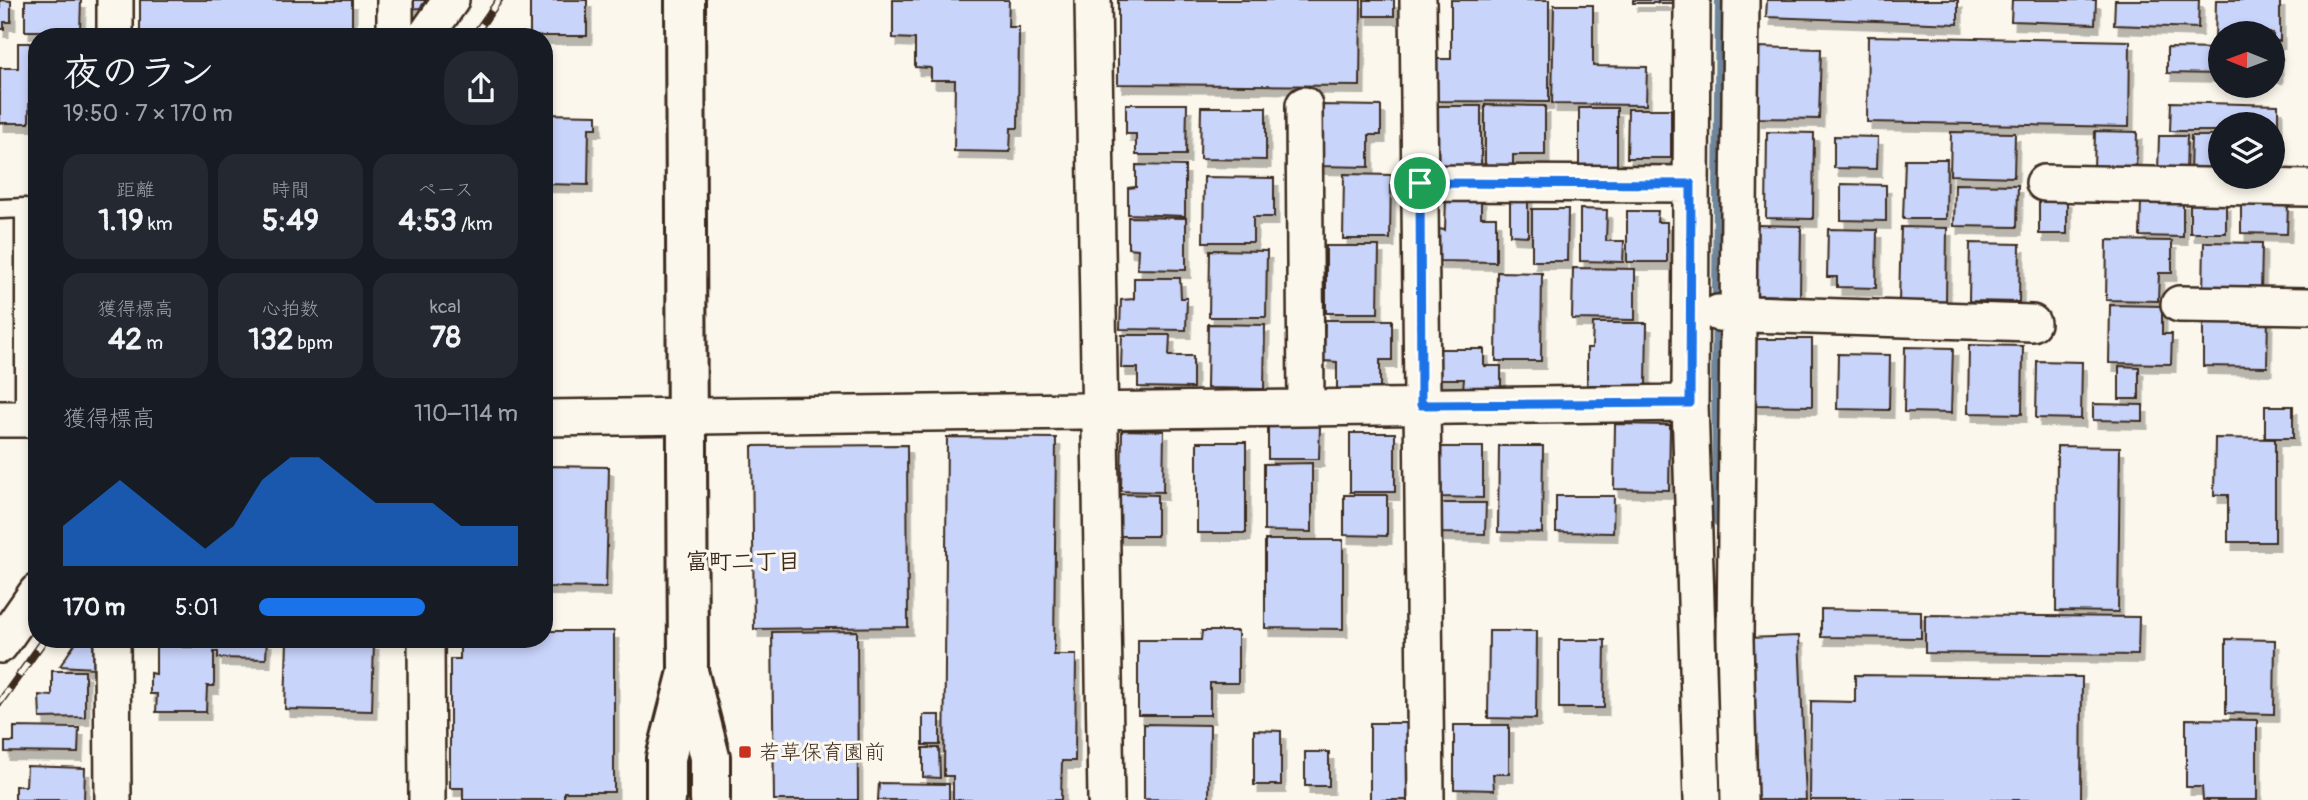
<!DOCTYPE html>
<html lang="ja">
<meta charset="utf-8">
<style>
:root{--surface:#171b24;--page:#242831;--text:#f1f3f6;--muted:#9ea1a6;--accent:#1a73e8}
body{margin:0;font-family:Pangolin,"Klee One",sans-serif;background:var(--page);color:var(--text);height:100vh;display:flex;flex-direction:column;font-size:26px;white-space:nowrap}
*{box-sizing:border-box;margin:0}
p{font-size:23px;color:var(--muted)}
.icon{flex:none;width:38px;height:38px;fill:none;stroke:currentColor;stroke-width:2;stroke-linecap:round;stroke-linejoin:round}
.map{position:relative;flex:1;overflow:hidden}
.side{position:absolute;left:28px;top:28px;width:525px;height:620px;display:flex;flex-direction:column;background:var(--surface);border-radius:28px;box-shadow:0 4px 10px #0003}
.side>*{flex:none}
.needle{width:46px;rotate:271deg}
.fabs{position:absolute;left:2208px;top:21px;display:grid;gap:14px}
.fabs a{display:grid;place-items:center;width:77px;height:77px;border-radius:50%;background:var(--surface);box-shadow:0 4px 10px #0003;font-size:35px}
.pin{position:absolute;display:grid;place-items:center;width:60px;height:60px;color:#fff;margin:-30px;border:4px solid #fff;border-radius:50%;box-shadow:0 2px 7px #0007}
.round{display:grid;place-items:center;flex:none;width:74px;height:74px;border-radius:28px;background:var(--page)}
.overview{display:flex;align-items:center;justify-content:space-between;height:119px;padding:0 35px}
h1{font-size:38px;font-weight:700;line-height:52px}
.stats{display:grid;grid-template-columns:repeat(3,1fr);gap:10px;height:119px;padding:7px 35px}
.stats div{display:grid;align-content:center;border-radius:18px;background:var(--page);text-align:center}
.stats b{font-size:30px;font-weight:700}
.stats small{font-size:19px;font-weight:400}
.stats p{font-size:19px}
.chart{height:196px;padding:14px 35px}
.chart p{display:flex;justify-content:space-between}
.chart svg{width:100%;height:126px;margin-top:7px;fill:var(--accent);opacity:.7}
ul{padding:0 35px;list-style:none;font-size:23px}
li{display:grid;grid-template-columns:112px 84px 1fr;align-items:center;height:52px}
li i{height:18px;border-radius:9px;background:var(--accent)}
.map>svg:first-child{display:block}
</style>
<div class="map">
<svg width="2308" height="800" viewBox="0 0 2308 800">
<defs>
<filter id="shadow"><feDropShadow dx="4.5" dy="8" stdDeviation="0" flood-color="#0004"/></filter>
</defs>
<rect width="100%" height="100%" fill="#fbf7ec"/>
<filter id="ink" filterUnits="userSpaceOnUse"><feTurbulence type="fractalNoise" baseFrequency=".0143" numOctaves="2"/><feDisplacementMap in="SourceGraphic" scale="14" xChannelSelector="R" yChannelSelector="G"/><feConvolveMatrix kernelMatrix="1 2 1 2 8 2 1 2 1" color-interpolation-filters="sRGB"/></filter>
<g filter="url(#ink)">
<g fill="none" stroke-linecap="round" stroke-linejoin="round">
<path stroke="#70869b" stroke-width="12" d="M1719,521L1717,387L1721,0"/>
</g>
<path fill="#c9d4fb" stroke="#3b2a1e" stroke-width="2" filter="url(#shadow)" d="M0,0L11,1V22H4V29H0Z
M25,0H81L80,31H25Z
M140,0H352V37H140Z
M408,0H426L420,8L408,9Z
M530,0H587V36H530Z
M893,0H1009L1008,27H1019L1018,128H1011L1010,152L954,151L955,80H931V68L915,67V39L893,38Z
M1118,0H1361L1360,86L1118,84Z
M1364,0H1394V16H1364Z
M1451,0H1549V102L1436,101L1437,59H1451Z
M1633,0H1680V3H1633Z
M1767,0H1958V24L1766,17Z
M2012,0H2096L2095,24L2011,21Z
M2115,0H2199L2198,28L2114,25Z
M2216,0H2280V41H2273V33H2221V41H2215Z
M1554,5H1593V66L1647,67L1646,105L1552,104Z
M1868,36L2130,41L2129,127L1867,122Z
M18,43H30L29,123H0V68H18Z
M1758,47L1821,49L1819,119L1757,118Z
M2167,48L2221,49V74L2167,73Z
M2273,50H2278V75H2273Z
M2171,102L2278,105V132H2273V124H2221V131H2170Z
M1126,104H1187L1186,155H1136V134H1126Z
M1320,105L1381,106V135H1369V167L1319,166Z
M1485,105L1545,106V155H1513V167H1485Z
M1435,106H1481V170H1443L1434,158Z
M1201,107H1266V160L1200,159Z
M1579,108H1617V171L1579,170Z
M1628,109H1671V158H1627Z
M544,114L597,115V128H589L588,185L544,184Z
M2095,131L2137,132L2136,171L2094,170Z
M1767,132L1814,133L1813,219L1766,218Z
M1951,132L2015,133L2014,177L1950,175Z
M1834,136L1878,137L1877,169L1834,168Z
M2159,136H2187L2186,172H2158Z
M2191,136H2221V176L2190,175Z
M1905,159H1947L1946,219H1903Z
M1136,165L1185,166V216L1128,214V188L1136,187Z
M1344,174L1391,175L1390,239H1343Z
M1204,177L1274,178V217H1253V242H1203Z
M1841,184L1886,185V221L1841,220Z
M1955,184L2018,185L2017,227L1954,226Z
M1510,195L1528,196V236L1510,235Z
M1446,196L1481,197V217H1496V262L1438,261V229L1445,230Z
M2039,198H2067V234H2039Z
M2141,200H2183V237L2140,236Z
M2190,202H2226V233H2190Z
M2241,203L2288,204L2287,234L2241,233Z
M1532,209H1568L1567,261H1532Z
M1580,209L1607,210L1606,241H1624L1623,262L1580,261Z
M1627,211H1658L1657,222H1667V262H1627Z
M1128,217L1186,218V270L1137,269L1138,249L1128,248Z
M1757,225L1801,226L1800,296L1757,295Z
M1901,227L1947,228L1946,303L1899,302Z
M1828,229L1877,230L1876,288L1837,287V277H1827Z
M2107,240L2172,241V273H2159L2158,301L2106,300Z
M2204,242L2262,243L2261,295L2203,294Z
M1970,243L2020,244L2019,302L1969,301Z
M1326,246H1379L1378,313H1326Z
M1210,250L1267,251L1266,317H1209Z
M1573,268L1635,269V320L1572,319Z
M1497,272L1542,273L1541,361H1496Z
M1134,278H1180L1181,298H1187L1186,330L1120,329L1121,300L1134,299Z
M2110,305L2162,306V334H2172L2171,364L2109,363Z
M2203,315L2268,316L2267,367L2203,366Z
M1325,320H1392V360H1380V393L1337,392V362L1324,361Z
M1593,323H1647L1646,385H1587V348H1592Z
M1208,324L1265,325L1264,389L1207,388Z
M1122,335H1170L1169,356H1193V388L1138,387V368H1121Z
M1755,339H1812V406L1754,405Z
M1969,345L2023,346L2022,414L1968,413Z
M1905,347L1953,348L1951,413L1904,412Z
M1437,349H1484V366H1501V390L1463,389L1464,379H1437Z
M1838,354L1890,355L1889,410L1837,409Z
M2037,361L2082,362L2081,419L2036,418Z
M2119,366L2139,367V399H2119Z
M2093,404L2143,405V421L2093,420Z
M2265,406H2293V438H2265Z
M1615,424L1670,425L1669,490L1614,489Z
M1268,425H1320L1319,459H1268Z
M1122,430L1164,431L1163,492L1121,491Z
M1350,433H1395V492H1350Z
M947,437L1056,438L1054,655H1076L1075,761H1062L1061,800H953V776H944Z
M2215,438L2275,439V542H2228V495H2214Z
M1197,442H1246V533H1197Z
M907,445L908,627L754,629L752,446Z
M1499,446H1543L1542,533L1498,532Z
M2057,446L2120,447L2118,612L2056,611Z
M1441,447H1483V498L1440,497Z
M1312,463V532L1264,531V464Z
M544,466L609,467L606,588L546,587Z
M1117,494L1157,495V536H1117Z
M1344,495H1387V536L1344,535Z
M1556,496H1614L1613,533L1556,532Z
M1438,503H1486L1485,534L1439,533Z
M1265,540H1343V629L1265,628Z
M1821,609L1921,611V638L1821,637Z
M1925,615L2139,617L2138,655L1925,653Z
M544,631H614V792H564V800H463V788H450V659H460V639H544Z
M857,631L858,800H774L772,632Z
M1202,631H1238V683H1210V715H1138V640H1201Z
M1489,631H1537L1536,719L1488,718Z
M1799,636L1806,800H1753L1747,638Z
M78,639H95L94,668L60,666Z
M156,639H183V647H214V639H267L266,659L218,658V652H214V686H207L206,712H156L157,694H150V673L156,674Z
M2226,639L2275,640L2274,714L2226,713Z
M287,640L374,642L372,711L285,709Z
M1559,640H1605L1604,708H1559Z
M52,671H85V717L40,718L39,695L52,696Z
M1855,675L2082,677L2081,800H1810L1811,701L1855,702Z
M923,715H940V745H923Z
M2186,719L2257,720V800H2203L2202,787H2186Z
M1370,723H1410V800H1370Z
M1144,724L1210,725L1209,800L1144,799Z
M1454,725H1509V774H1493L1494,790L1454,789Z
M14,727L79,728L78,753L5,752V742H14Z
M1254,730L1281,731V785H1254Z
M923,748H939L940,778L923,777Z
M1305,752H1329V786H1305Z
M27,766L85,768L84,800H15V786H26Z
M879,783L949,784V800H878Z"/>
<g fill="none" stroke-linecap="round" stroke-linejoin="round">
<g stroke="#3b2a1e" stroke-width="23">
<path id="lane" d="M0,209L25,208V419"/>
</g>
<g stroke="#3b2a1e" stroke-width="40">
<path id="street" d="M115,0V37
M395,0V37
M1093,0L1106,800
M1418,0L1426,800
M1692,0L1690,403L1702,800
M425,37L451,0
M1304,105L1306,407
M1420,183L1691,184
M2044,183L2308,188
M2179,304L2308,306
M1718,313L2032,323
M544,418L1690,403
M0,419H37
M112,639L113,800
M426,639L427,800
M0,645L37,592
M1739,800L1735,640L1741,0"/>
</g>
<g stroke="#3b2a1e" stroke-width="44">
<path id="secondary" d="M685,0L688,671L710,757V800
M666,800V758L687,676"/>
</g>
<use href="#lane" stroke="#fbf7ec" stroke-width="18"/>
<use href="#street" stroke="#fbf7ec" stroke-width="35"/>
<use href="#secondary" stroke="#fbf7ec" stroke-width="38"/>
<g stroke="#3b2a1e" stroke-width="8">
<path id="rail" d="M473,37L499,0
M0,702L45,639"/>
</g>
<use href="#rail" stroke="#fbf7ec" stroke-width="5" stroke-dasharray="16" stroke-linecap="butt"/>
</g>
</g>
<g fill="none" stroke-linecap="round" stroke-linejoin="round" filter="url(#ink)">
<g stroke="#fff" stroke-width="14">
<path id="route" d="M1420,183L1691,184L1690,403L1421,405Z"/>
</g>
<use href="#route" stroke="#1a73e8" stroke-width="9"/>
</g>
<rect fill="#c8321e" stroke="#fbf7ec" stroke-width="2.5" x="738" y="745" width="14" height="14" rx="3.5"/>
<g text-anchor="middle" stroke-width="6" stroke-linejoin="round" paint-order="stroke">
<g font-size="21" fill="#3b2a1e" stroke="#fbf7ec" text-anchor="start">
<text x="759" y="759">若草保育園前</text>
</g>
<g font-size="23" font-weight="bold" fill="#3b2a1e" stroke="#fbf7ec">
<text x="743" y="569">富町二丁目</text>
</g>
</g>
</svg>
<div class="fabs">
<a><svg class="needle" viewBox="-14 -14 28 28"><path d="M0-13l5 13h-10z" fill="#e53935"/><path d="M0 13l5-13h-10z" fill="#9ea1a6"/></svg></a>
<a><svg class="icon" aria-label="layers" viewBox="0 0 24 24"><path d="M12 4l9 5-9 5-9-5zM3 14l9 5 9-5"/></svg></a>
</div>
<div class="pin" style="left:1420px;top:183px;background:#1e9e55"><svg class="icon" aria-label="arrive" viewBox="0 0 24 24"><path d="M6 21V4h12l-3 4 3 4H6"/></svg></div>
<section class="side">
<div class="overview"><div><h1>夜のラン</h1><p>19:50 · 7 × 170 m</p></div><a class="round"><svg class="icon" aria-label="share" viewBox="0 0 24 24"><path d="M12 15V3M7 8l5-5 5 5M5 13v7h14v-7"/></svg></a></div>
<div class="stats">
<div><p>距離</p><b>1.19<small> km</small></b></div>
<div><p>時間</p><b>5:49</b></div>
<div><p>ペース</p><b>4:53<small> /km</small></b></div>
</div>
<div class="stats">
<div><p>獲得標高</p><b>42<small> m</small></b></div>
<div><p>心拍数</p><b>132<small> bpm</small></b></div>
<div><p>kcal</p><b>78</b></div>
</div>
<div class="chart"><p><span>獲得標高</span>110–114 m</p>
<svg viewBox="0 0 160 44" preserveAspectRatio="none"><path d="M0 44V30L10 22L20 14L30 22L40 30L50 38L60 30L70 14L80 6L90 6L100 14L110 22L120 22L130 22L140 30L150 30L160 30V44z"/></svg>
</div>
<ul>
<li><b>170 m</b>5:01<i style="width:64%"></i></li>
</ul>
</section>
</div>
